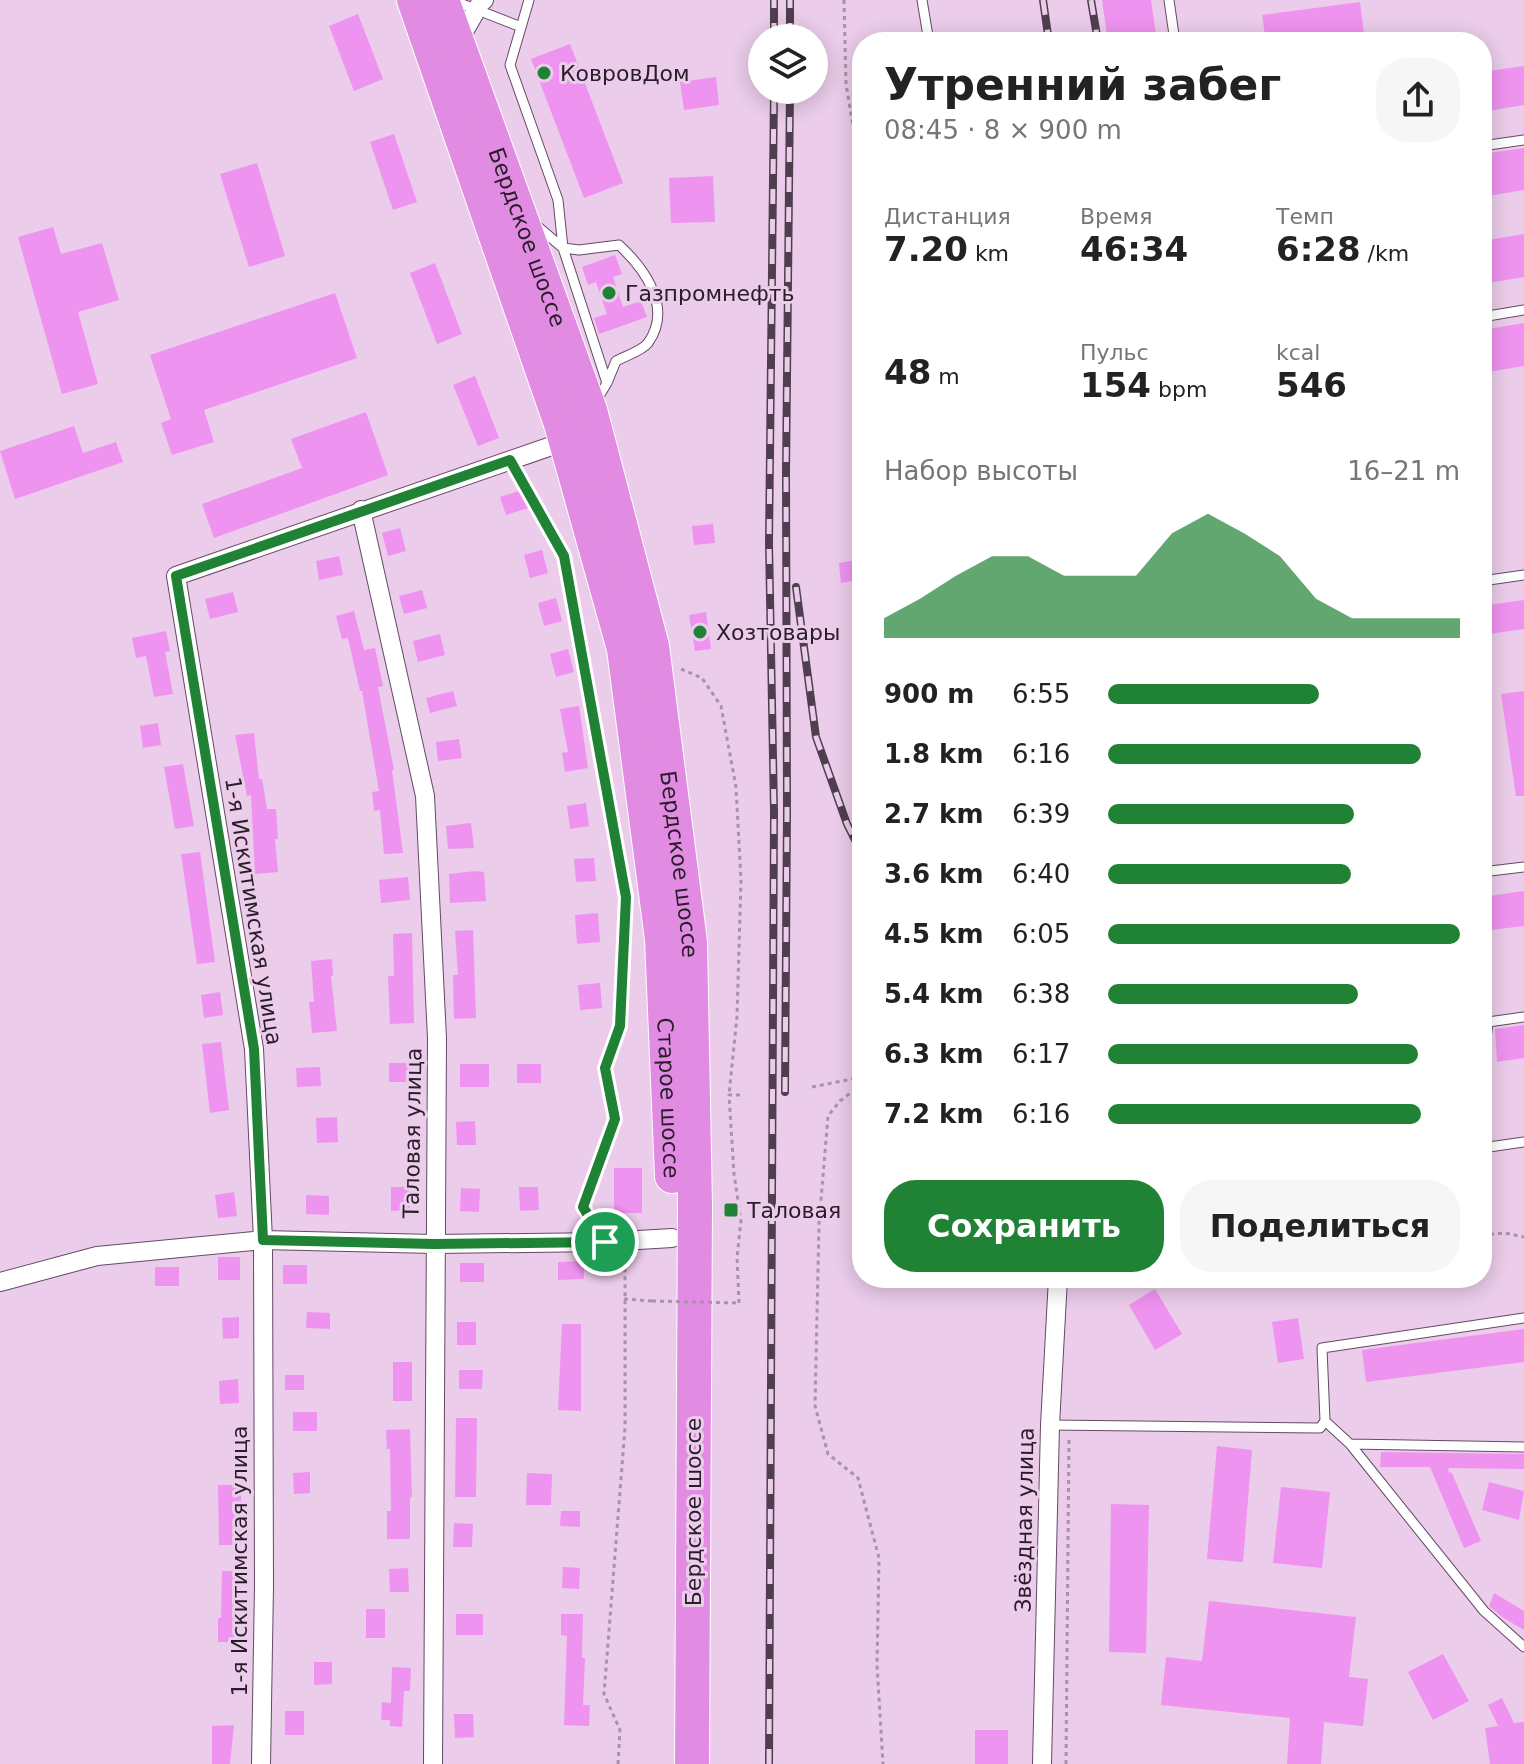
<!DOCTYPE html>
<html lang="ru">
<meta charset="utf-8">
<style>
:root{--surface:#fff;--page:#f6f6f6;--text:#222;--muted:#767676;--accent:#208235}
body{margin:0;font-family:"DejaVu Sans",sans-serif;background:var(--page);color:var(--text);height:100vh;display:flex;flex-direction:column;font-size:30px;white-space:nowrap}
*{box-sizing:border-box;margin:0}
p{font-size:26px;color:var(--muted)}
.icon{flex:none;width:44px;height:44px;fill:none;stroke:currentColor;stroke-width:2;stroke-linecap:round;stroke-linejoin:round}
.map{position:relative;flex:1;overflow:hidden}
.sheet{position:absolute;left:852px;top:32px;width:640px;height:1256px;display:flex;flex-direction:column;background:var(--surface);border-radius:32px;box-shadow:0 4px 20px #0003}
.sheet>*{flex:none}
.controls{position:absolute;left:748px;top:24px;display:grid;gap:16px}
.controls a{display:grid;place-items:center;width:80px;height:80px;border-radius:50%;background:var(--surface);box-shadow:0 4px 20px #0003;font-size:40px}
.pin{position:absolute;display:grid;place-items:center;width:68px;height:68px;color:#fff;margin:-34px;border:4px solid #fff;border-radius:50%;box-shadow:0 2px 8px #0007}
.round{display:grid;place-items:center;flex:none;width:84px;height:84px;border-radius:32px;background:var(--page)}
.head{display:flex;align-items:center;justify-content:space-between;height:136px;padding:0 32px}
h1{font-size:44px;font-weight:800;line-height:60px}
.stats{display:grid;grid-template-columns:repeat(3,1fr);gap:12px;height:136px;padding:8px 32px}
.stats div{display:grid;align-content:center}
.stats b{font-size:34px;font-weight:800}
.stats small{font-size:22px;font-weight:400}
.stats p{font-size:22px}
.chart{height:224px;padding:16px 32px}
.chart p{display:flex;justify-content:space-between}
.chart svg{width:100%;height:144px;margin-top:8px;fill:var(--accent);opacity:.7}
.button{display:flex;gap:16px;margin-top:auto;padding:16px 32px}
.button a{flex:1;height:92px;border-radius:32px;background:var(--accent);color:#fff;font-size:32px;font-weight:800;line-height:92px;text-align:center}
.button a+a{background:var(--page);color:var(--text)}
ul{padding:0 32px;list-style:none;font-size:26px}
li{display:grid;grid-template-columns:128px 96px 1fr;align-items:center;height:60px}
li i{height:20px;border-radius:10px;background:var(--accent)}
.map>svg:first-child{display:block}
</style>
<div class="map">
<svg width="1524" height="1764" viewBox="0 0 1524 1764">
<rect width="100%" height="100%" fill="#ebccea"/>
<path fill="#ef93f0" d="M1102,0H1151L1157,42H1108Z
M1360,2L1365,42H1266L1262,15Z
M358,14L383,79L354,91L329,26Z
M570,44L623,183L584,198L531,59Z
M1524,66V105L1482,112V72Z
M716,77L719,105L684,110L680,82Z
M394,134L417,202L393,210L370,142Z
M1524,148V190L1482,197V154Z
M257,163L285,256L249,267L220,174Z
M713,176L715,222L671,223L669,178Z
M53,227L61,254L102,243L119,300L78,312L98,384L62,394L18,237Z
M1524,234V277L1482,284V241Z
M615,255L622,274L613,277L623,307L641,301L647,317L599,334L594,318L607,314L596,282L588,285L582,267Z
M435,263L462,334L437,344L410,273Z
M335,293L357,358L204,410L214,442L172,455L161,423L171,419L150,355Z
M1524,323V366L1482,373V330Z
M475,376L499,438L478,446L453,385Z
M366,412L388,475L214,538L202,504L302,468L291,439Z
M74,426L83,453L116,442L123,462L15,499L0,451Z
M522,490L528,508L506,515L500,497Z
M713,524L715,543L694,545L692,526Z
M400,528L406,551L388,556L382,533Z
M542,550L548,573L530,578L524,555Z
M339,556L343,575L319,580L316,561Z
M862,559V579L841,583L839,563Z
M422,590L427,608L404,614L399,596Z
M233,592L238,612L210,619L205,599Z
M556,598L562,621L544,626L538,603Z
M1524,600V629L1482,635V606Z
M354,611L364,650L375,648L383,686L378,687L394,770H392L403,853L384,854L380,810L374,811L372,792L379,791L362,691H360L348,638L342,639L336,616Z
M706,612L711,649L695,651L689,615Z
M166,631L170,651L165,652L173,694L154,697L146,656L136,658L132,638Z
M440,634L445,655L418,662L413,641Z
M568,649L574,672L556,677L550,654Z
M453,691L457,706L430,713L426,698Z
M1524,691V796H1516L1501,694Z
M579,706L588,768L565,772L562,753L568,752L560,709Z
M158,723L161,745L143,748L140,726Z
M254,733L259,779H262L267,809H276L278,839H275L278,872L255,874L251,795L247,796L235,735Z
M459,739L462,758L438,761L436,742Z
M183,764L194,826L175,829L164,767Z
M586,803L589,826L570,829L567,806Z
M471,823L474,848L448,849L446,826Z
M200,852L215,962L197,964L181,854Z
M594,858L596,881L576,882L574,859Z
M476,871L484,872L486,901L450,903L449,874Z
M408,877L410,900L381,903L379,880Z
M1524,891V926L1482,931V897Z
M598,913L600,942L577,944L575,915Z
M473,930L476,1018L454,1019L453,975H458L455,931Z
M412,933L414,1023L390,1024L388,976H394L393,934Z
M332,959L333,976H331L337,1031L312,1033L309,1002H314L311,961Z
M600,983L602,1008L580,1010L578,985Z
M220,992L223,1015L204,1018L201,995Z
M1524,1025V1058L1497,1062L1495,1029Z
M221,1042L229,1110L210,1113L202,1044Z
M389,1063H413V1082H389Z
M460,1064H489V1087H460Z
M517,1064H541V1083H517Z
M320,1067L321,1086L297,1087L296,1068Z
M337,1117L338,1142L317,1143L316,1118Z
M475,1121L476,1145H457L456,1122Z
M614,1168H642V1213H614Z
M391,1187H409L410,1210L391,1211Z
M519,1187H538L539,1210L520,1211Z
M461,1188L480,1189L479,1212L460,1211Z
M234,1192L237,1216L218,1218L215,1195Z
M306,1195L329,1196V1215L306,1214Z
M218,1257H240V1280H218Z
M584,1261V1279L558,1280V1262Z
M460,1263H484V1282H460Z
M283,1265H307V1284H283Z
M155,1267H179V1286H155Z
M1155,1289L1182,1334L1155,1350L1129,1305Z
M307,1312L330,1313V1329L306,1328Z
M239,1317V1338L223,1339L222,1318Z
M1298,1318L1304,1359L1278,1363L1272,1322Z
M457,1322H476V1345H457Z
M562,1324H581V1411L558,1410Z
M1524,1329V1362L1366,1382L1362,1350Z
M393,1362H412V1401H393Z
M459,1370H483L482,1389H459Z
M285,1375H304V1390H285Z
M238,1379L239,1403L220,1404L219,1381Z
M293,1412H317V1431H293Z
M456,1418H477L476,1497H455Z
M410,1429L412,1497H410V1539H387V1511H391L390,1449H387L386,1430Z
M1217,1446L1252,1450L1243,1562L1207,1559Z
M1381,1452L1524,1454V1469L1449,1468L1448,1472L1452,1473L1481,1541L1464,1548L1430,1467H1380Z
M310,1472V1493L294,1494L293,1473Z
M527,1473L552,1474L551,1505H526Z
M1489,1482L1524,1491L1519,1520L1482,1510Z
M218,1485H241V1545H219Z
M1281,1487L1330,1492L1322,1568L1273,1563Z
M1111,1504L1149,1505L1146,1653L1109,1652Z
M561,1511H580V1527L560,1526Z
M454,1523L473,1524L472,1547H453Z
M563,1567L580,1568L579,1589L562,1588Z
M408,1568L409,1592H390L389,1569Z
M222,1571H241L237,1642H218V1618H221Z
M1494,1593L1524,1611V1630L1502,1617L1489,1606Z
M1209,1601L1356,1617L1349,1677L1368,1679L1363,1726L1324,1722L1321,1764H1287L1290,1718L1161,1705L1166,1657L1202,1661Z
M366,1609H385V1638H366Z
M456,1614H483V1635H456Z
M561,1614H583L582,1658H585L583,1705H590L589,1726L564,1725L567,1636L561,1635Z
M1443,1654L1469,1701L1433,1720L1408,1672Z
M314,1662H332V1684L314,1685Z
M392,1667L411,1668L410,1691H404L402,1727L390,1726V1720H381L382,1702L391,1703Z
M1502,1698L1514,1723L1524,1722V1764H1490L1485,1728L1498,1726L1488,1705Z
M285,1711H304V1735H285Z
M454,1714H473L474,1737L455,1738Z
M234,1725L230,1764H212V1726Z
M975,1730H1008V1764H975Z"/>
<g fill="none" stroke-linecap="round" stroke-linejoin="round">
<g stroke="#644a64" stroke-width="11">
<path id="lane" d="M452,0L521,27
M529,0L510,65L558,200L563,248L579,250L619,245C645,269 673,308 648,343C642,351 625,356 616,361L607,383
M922,0L929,42
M1169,0L1175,42
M1482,146L1524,140
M537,226L563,248L607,383L596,401
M1482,317L1524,310
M1482,581L1524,575
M1482,770L1485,784L1482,785
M1482,872L1524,867
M1482,1072L1488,1022L1524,1017
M1482,1148L1524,1142
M1325,1421L1350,1444L1524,1447
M1050,1425L1320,1428L1325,1421L1322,1348L1524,1318
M1350,1444L1484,1611L1524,1647"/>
</g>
<g stroke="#644a64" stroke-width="20">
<path id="street" d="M458,42L481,2L484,0
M361,510L425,796L437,1038L433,1764
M0,1282L97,1256L263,1240L434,1244L605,1242L672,1238
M261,1764L264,1586L263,1240L254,1049L176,576L566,441
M1042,1764L1050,1425L1058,1278"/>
</g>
<g stroke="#fff" stroke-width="36">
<g id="highway">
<path id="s1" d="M414,0L561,424L624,649L662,939L672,1176"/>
<path id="s2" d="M442,0L590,410L652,646L690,942L695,1206L692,1764"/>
</g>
</g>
<path stroke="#ab92ab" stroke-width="3" stroke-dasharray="4 4" stroke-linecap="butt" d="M844,0L846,84L862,179
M517,474L564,556L626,897L620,1026L605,1068L615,1119L583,1207L594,1224
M681,669L702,678L721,706L736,787L741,880L737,1016L729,1095
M862,1084L840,1101L828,1116L819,1224L815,1406L828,1454L858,1478L879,1558L877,1665L883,1764
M812,1087L852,1079L862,1072
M1482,1235L1505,1233L1524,1237
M624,1299L652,1301
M739,1303L737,1257L741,1221L734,1174L729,1095H740
M618,1764L620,1730L604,1694L625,1428V1263L621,1258
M1066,1764L1069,1436"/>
<use href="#lane" stroke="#fff" stroke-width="9"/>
<use href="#street" stroke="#fff" stroke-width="18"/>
<use href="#highway" stroke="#e18ce2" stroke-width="34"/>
<g stroke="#4f3f4e" stroke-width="8">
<path id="rail" d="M1043,0L1049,42
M1091,0L1098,42
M774,38V0
M790,38V0
M796,587L816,737L847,824L862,854
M785,1092L787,811L786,473L790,90
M769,1764L774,811L769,543L774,90"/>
</g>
<use href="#rail" stroke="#ebccea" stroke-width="5" stroke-dasharray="15" stroke-linecap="butt"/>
<path stroke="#ab92ab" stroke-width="3" stroke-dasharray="4 4" stroke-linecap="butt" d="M652,1301L739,1303"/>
</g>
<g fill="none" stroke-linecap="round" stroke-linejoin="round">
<g stroke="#fff" stroke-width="16">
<path id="route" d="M510,460L564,556L626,897L620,1026L605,1068L615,1119L583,1207L605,1242L434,1244L263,1240L254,1049L176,576Z"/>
</g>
<use href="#route" stroke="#208235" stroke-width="10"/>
</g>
<g fill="#208235" stroke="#ebccea" stroke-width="3">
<circle cx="544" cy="73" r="8"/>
<circle cx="609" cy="293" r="8"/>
<circle cx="700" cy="632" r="8"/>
<rect x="723" y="1202" width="16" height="16" rx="4"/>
</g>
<g text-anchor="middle" stroke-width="6" stroke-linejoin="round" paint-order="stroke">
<g font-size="22" fill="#291d29" stroke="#ebccea" text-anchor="start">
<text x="560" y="81">КовровДом</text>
<text x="625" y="301">Газпромнефть</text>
<text x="716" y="640">Хозтовары</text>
<text x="747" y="1218">Таловая</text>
</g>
<g font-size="22" fill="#291d29" stroke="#ebccea">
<text dy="8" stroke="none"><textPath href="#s2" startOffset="252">Бердское шоссе</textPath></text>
<text dy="8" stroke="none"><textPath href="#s2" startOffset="900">Бердское шоссе</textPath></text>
<text transform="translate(254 911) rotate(81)" y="8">1-я Искитимская улица</text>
<text dy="8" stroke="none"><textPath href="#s1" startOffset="1134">Старое шоссе</textPath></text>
<text transform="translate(412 1133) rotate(-89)" y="8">Таловая улица</text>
<text transform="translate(693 1512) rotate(-90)" y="8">Бердское шоссе</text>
<text transform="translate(1024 1520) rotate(-89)" y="8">Звёздная улица</text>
<text transform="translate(239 1561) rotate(-90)" y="8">1-я Искитимская улица</text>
</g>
</g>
</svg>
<div class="controls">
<a><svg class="icon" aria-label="layers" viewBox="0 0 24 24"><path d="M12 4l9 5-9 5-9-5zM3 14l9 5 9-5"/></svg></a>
</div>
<div class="pin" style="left:605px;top:1242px;background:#1e9e55"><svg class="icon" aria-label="arrive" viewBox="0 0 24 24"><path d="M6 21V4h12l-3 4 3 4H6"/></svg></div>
<section class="sheet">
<div class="head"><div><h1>Утренний забег</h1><p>08:45 · 8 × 900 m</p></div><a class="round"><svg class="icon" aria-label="share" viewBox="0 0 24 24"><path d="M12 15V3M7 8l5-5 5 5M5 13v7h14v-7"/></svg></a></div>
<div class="stats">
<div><p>Дистанция</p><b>7.20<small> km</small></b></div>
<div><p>Время</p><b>46:34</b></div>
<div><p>Темп</p><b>6:28<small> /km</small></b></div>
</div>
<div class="stats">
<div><b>48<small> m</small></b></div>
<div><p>Пульс</p><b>154<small> bpm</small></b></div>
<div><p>kcal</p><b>546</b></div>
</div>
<div class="chart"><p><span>Набор высоты</span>16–21 m</p>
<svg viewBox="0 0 160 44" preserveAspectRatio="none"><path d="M0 44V38L10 32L20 25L30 19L40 19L50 25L60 25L70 25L80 12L90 6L100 12L110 19L120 32L130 38L140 38L150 38L160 38V44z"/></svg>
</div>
<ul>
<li><b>900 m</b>6:55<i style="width:60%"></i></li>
<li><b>1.8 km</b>6:16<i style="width:89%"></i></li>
<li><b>2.7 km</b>6:39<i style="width:70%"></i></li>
<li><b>3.6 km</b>6:40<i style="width:69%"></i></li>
<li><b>4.5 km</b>6:05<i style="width:100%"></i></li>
<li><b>5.4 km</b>6:38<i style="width:71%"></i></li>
<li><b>6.3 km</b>6:17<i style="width:88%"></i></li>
<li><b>7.2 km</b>6:16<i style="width:89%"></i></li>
</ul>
<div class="button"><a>Сохранить</a><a>Поделиться</a></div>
</section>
</div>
